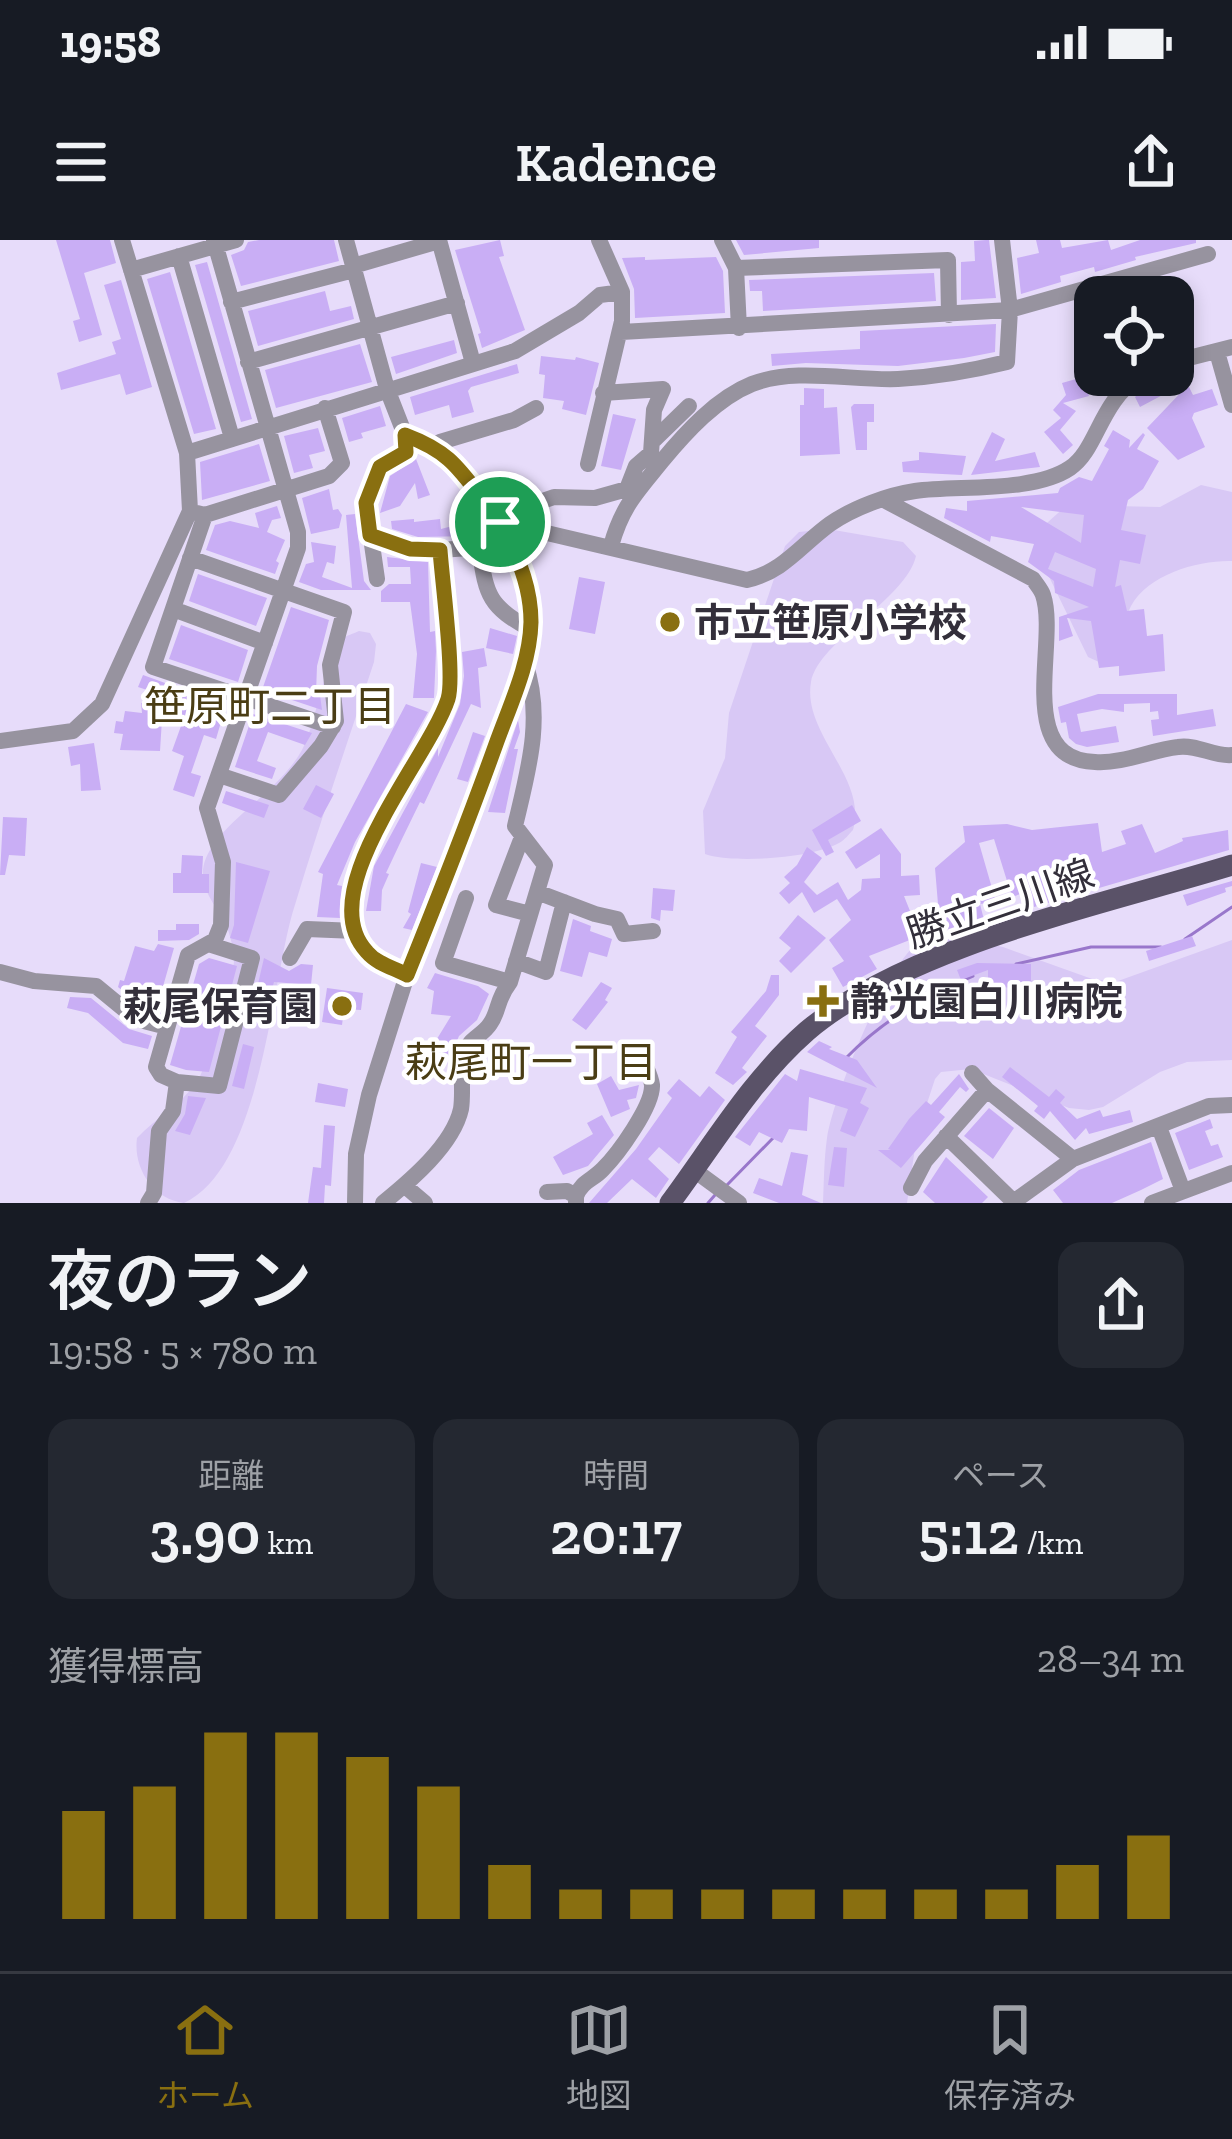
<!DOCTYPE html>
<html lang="ja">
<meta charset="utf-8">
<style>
:root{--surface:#171b24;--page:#242831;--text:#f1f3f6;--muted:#9ea1a6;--line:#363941;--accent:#896f10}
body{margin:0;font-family:"Zilla Slab","Noto Sans JP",serif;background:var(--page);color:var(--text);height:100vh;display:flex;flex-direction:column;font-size:45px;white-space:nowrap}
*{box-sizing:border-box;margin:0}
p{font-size:39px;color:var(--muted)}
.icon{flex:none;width:66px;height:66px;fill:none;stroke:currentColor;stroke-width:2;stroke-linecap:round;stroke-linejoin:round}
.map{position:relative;height:963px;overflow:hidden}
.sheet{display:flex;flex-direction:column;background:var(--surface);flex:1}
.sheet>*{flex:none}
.controls{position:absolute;left:1074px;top:36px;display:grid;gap:24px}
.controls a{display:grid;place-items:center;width:120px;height:120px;border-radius:24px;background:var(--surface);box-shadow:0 6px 18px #0003;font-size:60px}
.pin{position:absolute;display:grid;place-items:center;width:102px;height:102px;color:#fff;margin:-51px;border:6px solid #fff;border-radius:50%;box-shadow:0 3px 12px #0007}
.round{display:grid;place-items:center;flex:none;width:126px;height:126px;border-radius:24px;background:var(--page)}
.headline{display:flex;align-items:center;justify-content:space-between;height:204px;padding:0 48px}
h1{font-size:66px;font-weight:600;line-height:90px}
.stats{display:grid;grid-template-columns:repeat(3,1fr);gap:18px;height:204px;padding:12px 48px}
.stats div{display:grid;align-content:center;border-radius:24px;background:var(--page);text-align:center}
.stats b{font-size:60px;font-weight:600}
.stats small{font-size:33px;font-weight:400}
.stats p{font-size:33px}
.chart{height:336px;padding:24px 48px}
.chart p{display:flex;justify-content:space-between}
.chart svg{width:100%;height:216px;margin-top:12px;stroke:var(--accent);stroke-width:6}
.status{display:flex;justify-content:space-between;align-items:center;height:84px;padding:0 60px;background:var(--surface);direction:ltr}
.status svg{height:33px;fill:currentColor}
header{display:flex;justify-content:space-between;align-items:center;height:156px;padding:0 48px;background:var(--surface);font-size:54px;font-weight:600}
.dock{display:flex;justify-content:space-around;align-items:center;height:168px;border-top:3px solid var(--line);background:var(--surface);font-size:33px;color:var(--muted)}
.dock a{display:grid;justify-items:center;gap:6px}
.dock .active{color:var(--accent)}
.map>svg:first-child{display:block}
</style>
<div class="status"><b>19:58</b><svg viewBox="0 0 49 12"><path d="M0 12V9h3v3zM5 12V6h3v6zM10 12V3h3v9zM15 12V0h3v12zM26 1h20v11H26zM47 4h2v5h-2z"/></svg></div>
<header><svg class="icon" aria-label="menu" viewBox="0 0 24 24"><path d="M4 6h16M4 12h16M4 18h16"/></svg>Kadence<svg class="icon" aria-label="share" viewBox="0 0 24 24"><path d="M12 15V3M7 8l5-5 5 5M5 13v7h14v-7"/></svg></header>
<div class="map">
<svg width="1232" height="963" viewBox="0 0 1232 963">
<rect width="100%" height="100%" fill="#e7dcfa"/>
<path fill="#d8c8f5" d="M1201,245L1232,252V321C1199,320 1148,334 1131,366C1118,392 1125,405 1099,422L1088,417L1038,314V291L1067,265L1160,267Z
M828,289L903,302L916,316C906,360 819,400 811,442C802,494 868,538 853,590C849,594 845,600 839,603C813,618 733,624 705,614L703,571L725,518L729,473L785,306L799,292Z
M359,391L370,393L376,404L374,422C347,504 319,585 294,668C271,742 262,927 184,963C152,959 133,927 137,898C156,878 180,865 197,842C206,829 234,738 234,720C234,710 230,694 226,685C215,663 195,645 206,618C222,580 278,553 302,510C316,484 326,414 342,399C347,395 353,394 359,391Z
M952,696L1003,707L1095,740L1118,741L1232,700V820L1187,822L1160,832L1103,867L1089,870L1069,868L971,829L941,832L935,839L917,894L907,963H823C824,941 824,919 827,898C832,860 890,713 924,699C932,696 944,697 952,696Z"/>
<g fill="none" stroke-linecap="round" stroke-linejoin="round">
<path stroke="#9977cb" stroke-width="3" d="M1185,699L1232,667
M1016,724L1091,707H1161
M846,818C881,782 926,755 973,736
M727,945L775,896
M708,963L715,955"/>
</g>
<path fill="#c9aef5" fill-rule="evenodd" d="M56,0H110L116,23L84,33L102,95L79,102L73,81L80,79Z
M259,0H334L339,21L241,46L231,15L244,10L248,2Z
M500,0L504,16L499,17L525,90L482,108L478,94L481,93L455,10Z
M736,0H819V8L744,15Z
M986,0H989L996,58L961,60V22L975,21L974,1Z
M1036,0H1060L1062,8L1108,0L1111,10L1140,0H1196V3L1135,17L1136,20L1095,32L1094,27L1060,36L1061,42L1021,54L1017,18L1039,13Z
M645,17V20L716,17L723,31L725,73L635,78L634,49L622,18Z
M207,22L252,179L241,182L195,25Z
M170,32L216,189L207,191L194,194L147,39Z
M934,33L936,61L763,71L762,51H750L749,40Z
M121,40L152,147L126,155L120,134L61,150L57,133L116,114L112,102L121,99L104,45Z
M325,51L330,71L351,66L354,79L258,106L248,71Z
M996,84L995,112L964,118L898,126L806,123L772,126L771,114L860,109V91Z
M454,100L457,113L396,134L391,117Z
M360,104L372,142L276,168L265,130Z
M541,116L575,120L576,117L599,123L586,175L562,169L564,161L543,158L545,135L539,134Z
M517,124L519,133L471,147L468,151L474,172L452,178L449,165L415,175L410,157Z
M1095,127V135H1119L1087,151L1089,156L1063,163L1076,171L1060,190L1073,205L1063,214L1044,192L1061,178L1053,170L1066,155L1062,143L1083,137L1081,134Z
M1183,133L1187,142L1140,167L1135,157L1151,142Z
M1188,145L1193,155L1212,149L1218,165L1194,173L1192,178L1205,207L1178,220L1147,188Z
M804,148L824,149V168L837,167L840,214L800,216V165H804Z
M854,164H874V182H867V210H856L851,167Z
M380,166L386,186L361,193L363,198L349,202L342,178Z
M613,174L636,179L621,230L601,226Z
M318,188L325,211L309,215L313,228L294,233L284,196Z
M1113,190L1130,200L1129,208L1143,193L1145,195L1137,209L1159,221L1143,249L1128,260L1121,290L1146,295L1140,324L1120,320L1115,347L1121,345L1127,371L1144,369L1147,396L1163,394L1165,431L1119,436V426L1099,428L1091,381L1067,378L1073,396L1059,401V377L1089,367L1055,353L1054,341L1028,322L1034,304L991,296L990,302L944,278L946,268L967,271V261L1058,253L1060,248L1079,237L1092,241L1109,209L1104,206ZM1021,267L1084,275L1081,303ZM1055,312L1096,329L1093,347L1048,329Z
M992,192L1005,199L995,221L1035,212L1040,227L971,235Z
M259,204L270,241L202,260L200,222Z
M919,212L966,216L962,235L903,232L902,222L919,220Z
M416,219L430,255L418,259L415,243L400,266L380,273L390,236Z
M329,249L333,270L338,269L342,275L339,288L311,294L302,258Z
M277,266L281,278L272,280L267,292L285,300L276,321L279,323L275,334L206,310L215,285L230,281L259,288L255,273Z
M355,274L364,341L371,350H321L299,342L306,324L314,322L311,302L336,306L334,324L327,322L322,337L352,348L346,275Z
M414,279V282L440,279L441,289L472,281L476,296L418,297L392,289L391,281Z
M387,317L428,322L430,392L435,391L436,411L434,458H413L417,414L410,362H381V351L389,344H411L410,327H388Z
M198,334L267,358L256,386L189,361Z
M579,337L605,342L595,394L569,389Z
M291,367L329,380L317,426L316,453L320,455L322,470L262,450Z
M181,385L248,410L238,442L169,419Z
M490,388L517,396L513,414L486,408Z
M484,408L487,426L478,428L481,468L471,464L424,564L420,562L401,601L386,633L389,634L382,650L381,671H366L374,626L438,508V517L460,464L464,436L462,412Z
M143,435L226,465L216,499L204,495L191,533L201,536L194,557L173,550L184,516L172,511L181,486L162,479L160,511L120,510L123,494L114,493L116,481L123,482L125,471L142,473L141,463L174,459L138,447Z
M1098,454H1177V475L1213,469L1216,486L1153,496L1151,480L1159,479L1158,471L1150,472V463L1124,464V472L1102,469L1077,474L1081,492L1116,486L1119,502L1087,507L1076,504L1069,498L1066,482L1061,483L1058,467Z
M406,464L428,472L355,602L337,645L342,646L340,678L317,677L323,634L318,632Z
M253,474L312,493L305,505L268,492L257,521L276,528L272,539L235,527Z
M518,480L520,492L514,509H518L505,573L488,572Z
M473,492L485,496L468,542L457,539Z
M94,503L101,550L81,551L80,524L71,526L68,507Z
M316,545L334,554L321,578L303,569Z
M226,551L269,565L264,578L222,563Z
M852,565L861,581L828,600L834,612L826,616L812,590Z
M3,577L27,578L25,616L9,615L5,635H0Z
M1098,583L1102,612L1126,604L1121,591L1142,584L1155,613L1183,601L1182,598L1228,590L1229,610L1034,667L1029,651L1012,657L994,599L979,603L996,662L980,664L985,684L941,700L935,628L965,602L963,586L1007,584L1032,590Z
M881,588L901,614V636L919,635L920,655L904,656L920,696L869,716L877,729L843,747L832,728L844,721L829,700L851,680L837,659L814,673L802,652L789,664L779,653L790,643L784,637L797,625L807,607L822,618L804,642L817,655L838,642L848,660L861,650L862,639L880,638V614L856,629L845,612Z
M182,615L203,616L202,634H209V653H173V633H181Z
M236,622L270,631L248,703L230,698L234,685Z
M421,623L437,627L412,690L403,688L411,674L408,672Z
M1232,641V646L1225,648L1226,652L1187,666L1183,655Z
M653,648L675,650L673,671L661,670L660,681L651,678Z
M798,675L826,698L791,733L779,721L791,708L779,698Z
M573,679L591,686L590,691L612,699L607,717L589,712L582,737L560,731Z
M176,684H199V694L189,700L158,701V690H176Z
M1192,696L1196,706L1149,721L1146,711Z
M158,704L174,708L156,771L142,767L118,747L120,740L124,741L135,706L154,711Z
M209,718L237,726L209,832L186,830L170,825L199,724Z
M264,718L289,731L301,724L313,725L311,745L274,742L265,773L252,770Z
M977,723L1031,724V748L988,747V730L961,740L957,730Z
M435,733L478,746L489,754L477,780L459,796L450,817L432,807L451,776L431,774L434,751L427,748Z
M771,735H779V755L755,786L767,796L742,828L747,832L733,845L715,833L737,797L731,792L766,751Z
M601,742L612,748L605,760L608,762L586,790L572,780Z
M327,748L363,753L361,770L344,769L342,785L322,782Z
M70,757L91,758L129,789L152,796L148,809L123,803L88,773L67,768Z
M819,801L832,807L829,809L857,820L877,848L807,812Z
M243,804L254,807L244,849L232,846Z
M1010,827L1049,857L1056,849L1065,857L1060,863L1077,879L1100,870L1103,877L1130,870L1133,882L1089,894L1086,888L1075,900L1050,871L1044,879L1034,871L1038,866L1002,837Z
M800,829L867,848L860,863L869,868L855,897L840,891L848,869L809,857L807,891L789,889L782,903L759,892L750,906L735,897L785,834L797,841Z
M959,834L969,849L966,852L960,847L939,872L945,877L901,928L878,910H891L888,909L909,879L926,861L931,865Z
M611,836L619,850L639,845L636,858L627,860L630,869L611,877L597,844Z
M679,839L700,857L709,846L725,860L679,924L659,907L648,919L669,939L656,958L632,939L607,963H589L636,909L672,858L667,853Z
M318,843L348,849L345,867L315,862Z
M188,856L206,858L190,895L175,891L185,874Z
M989,868L1014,888L993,919L964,896Z
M602,875L614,895L588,926L563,935L553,917L593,894L587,883Z
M1210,879L1213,888L1205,891L1211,906L1218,904L1223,917L1189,930L1175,893Z
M324,885L335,886L331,946L325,945L324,963H308L313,927L321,928Z
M1151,902L1163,939L1141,950L1112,963H1063L1053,950L1079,930Z
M834,907L847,908L844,947L828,945Z
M791,912L808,915L802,955L821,963H779L753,953L759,938L782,946Z
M946,917L988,957L982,963H935L923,952Z"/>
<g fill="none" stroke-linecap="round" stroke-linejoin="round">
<path stroke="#97939f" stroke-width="16" d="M346,0L387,149L405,195L436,207L453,222L500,282L512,303L531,378L528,415L453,622L407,735L369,855L356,914L355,963
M439,0L473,123
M722,0L736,28
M179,16L232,198
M353,26L439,1
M131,30L236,0
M231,62L354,30
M739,88L736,28L948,20L949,75
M621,92L1010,70L1208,14
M1217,112L1232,165
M248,122L457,63
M1173,122L1232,107
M654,200L689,166
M436,207L440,202L514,180L536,168
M187,213L515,111L579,73L600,55L622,52
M588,224L622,81V52L599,0
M884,260L1033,339C1036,344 1041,349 1043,355C1059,402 1013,519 1095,522C1123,524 1151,510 1178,507C1197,504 1214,517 1232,515
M197,273L205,275L329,236L342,223L325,168
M205,275L153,427L333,487
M496,277L554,257L595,258L627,249L636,226L651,213L654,170L663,149L603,153
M500,282L747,340C783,332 801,305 830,284C853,268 888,255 915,251C959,245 1033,253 1070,228C1098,209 1099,162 1141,135
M370,295L409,309L440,310
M611,306C622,266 637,252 662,221C686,192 717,158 752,144C796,127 852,141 898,139C935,137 971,131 1007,122L1010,70L1002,0
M190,318L344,372L330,425L336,481L321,506L279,555L219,535
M377,339L366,263L380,227L406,212L405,195
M173,369L265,403
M0,501L73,491L102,464L190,271L187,213L122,0
M522,597L496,665L530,674
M537,652L595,674L617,679L624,694L653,691
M466,658L443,723L510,742L545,625L515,586C528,531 544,478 525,423
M290,718L307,689L356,691
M516,721L546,732L564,662
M0,732L34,741L96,746L136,779L167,787
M407,735C394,728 377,723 367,712C310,653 428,520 448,459C455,437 442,339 440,310L469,308L480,312C486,356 490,367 530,389
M972,833L987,850L1073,919
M177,842L219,846L252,718L208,704
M1159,887L1183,951
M946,896L1015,963
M694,930L739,963
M405,946L425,963
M911,948L925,921L987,850
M547,952L567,951L576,956V963
M576,956C582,941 593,940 603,929C618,914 653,866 652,845C651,836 645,826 642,817
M148,963L154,953L159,891L173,871L177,842L161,835L156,827L188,715L215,700L221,685L223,622L207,568L298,308V292L214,0
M383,963C410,941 453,905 461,869C464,850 459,829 465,812C469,799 483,795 490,784C499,772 496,760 510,742
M1012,963L1073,919L1209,866L1232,865
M1152,963L1232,933"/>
<path stroke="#5a5268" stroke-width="21" d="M670,963C713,905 752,839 807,791C907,706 1105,664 1232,625"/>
</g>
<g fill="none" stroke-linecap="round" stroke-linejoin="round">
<g stroke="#fff" stroke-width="24">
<path id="route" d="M405,195C445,210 456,224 481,257C508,293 531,336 531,382C530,424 510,465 496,504C468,582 438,658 407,735C394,728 377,724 367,712C310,652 428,520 448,459C455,437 442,339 440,310L410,309L370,295L366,263L380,227L406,212Z"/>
</g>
<use href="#route" stroke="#896f10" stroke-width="15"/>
</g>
<g fill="#896f10" stroke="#fff" stroke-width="4.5">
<circle cx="670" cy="382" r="12"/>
<path d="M817 743h12v12h12v12h-12v12h-12v-12h-12v-12h12z"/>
<circle cx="342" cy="766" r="12"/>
</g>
<g text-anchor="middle" stroke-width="9" stroke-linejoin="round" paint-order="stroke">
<g font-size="39" font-weight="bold" fill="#332f3a" stroke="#fff" text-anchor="start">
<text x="694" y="396">市立笹原小学校</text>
<text x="850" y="775">静光園白川病院</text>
<text x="318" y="780" text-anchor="end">萩尾保育園</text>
</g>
<g font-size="39" fill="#332f3a" stroke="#fff">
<text transform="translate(1000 663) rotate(-19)" y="14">勝立三川線</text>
</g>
<g font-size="42" fill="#4a3d14" stroke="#fff">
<text x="270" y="481">笹原町二丁目</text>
<text x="531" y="837">萩尾町一丁目</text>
</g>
</g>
</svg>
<div class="controls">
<a><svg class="icon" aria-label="locate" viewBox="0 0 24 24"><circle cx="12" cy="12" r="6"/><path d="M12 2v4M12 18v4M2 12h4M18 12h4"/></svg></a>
</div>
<div class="pin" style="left:500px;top:282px;background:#1e9e55"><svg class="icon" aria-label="arrive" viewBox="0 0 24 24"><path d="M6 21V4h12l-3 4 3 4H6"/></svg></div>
</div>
<section class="sheet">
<div class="headline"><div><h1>夜のラン</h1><p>19:58 · 5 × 780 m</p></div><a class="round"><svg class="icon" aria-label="share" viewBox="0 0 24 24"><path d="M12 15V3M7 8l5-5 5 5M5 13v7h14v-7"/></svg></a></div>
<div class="stats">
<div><p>距離</p><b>3.90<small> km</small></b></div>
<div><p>時間</p><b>20:17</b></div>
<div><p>ペース</p><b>5:12<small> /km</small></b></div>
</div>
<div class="chart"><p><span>獲得標高</span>28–34 m</p>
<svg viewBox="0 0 160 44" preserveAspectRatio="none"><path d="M5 44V22M15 44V17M25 44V6M35 44V6M45 44V11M55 44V17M65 44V33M75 44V38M85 44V38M95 44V38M105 44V38M115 44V38M125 44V38M135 44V38M145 44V33M155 44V27"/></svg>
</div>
</section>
<nav class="dock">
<a class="active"><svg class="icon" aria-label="home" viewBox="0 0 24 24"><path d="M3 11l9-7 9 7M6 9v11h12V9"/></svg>ホーム</a>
<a><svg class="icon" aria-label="map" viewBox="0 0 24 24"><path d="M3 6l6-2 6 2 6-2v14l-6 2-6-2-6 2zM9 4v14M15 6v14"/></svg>地図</a>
<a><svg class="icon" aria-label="saved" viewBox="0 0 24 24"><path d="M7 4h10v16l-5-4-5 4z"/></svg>保存済み</a>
</nav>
